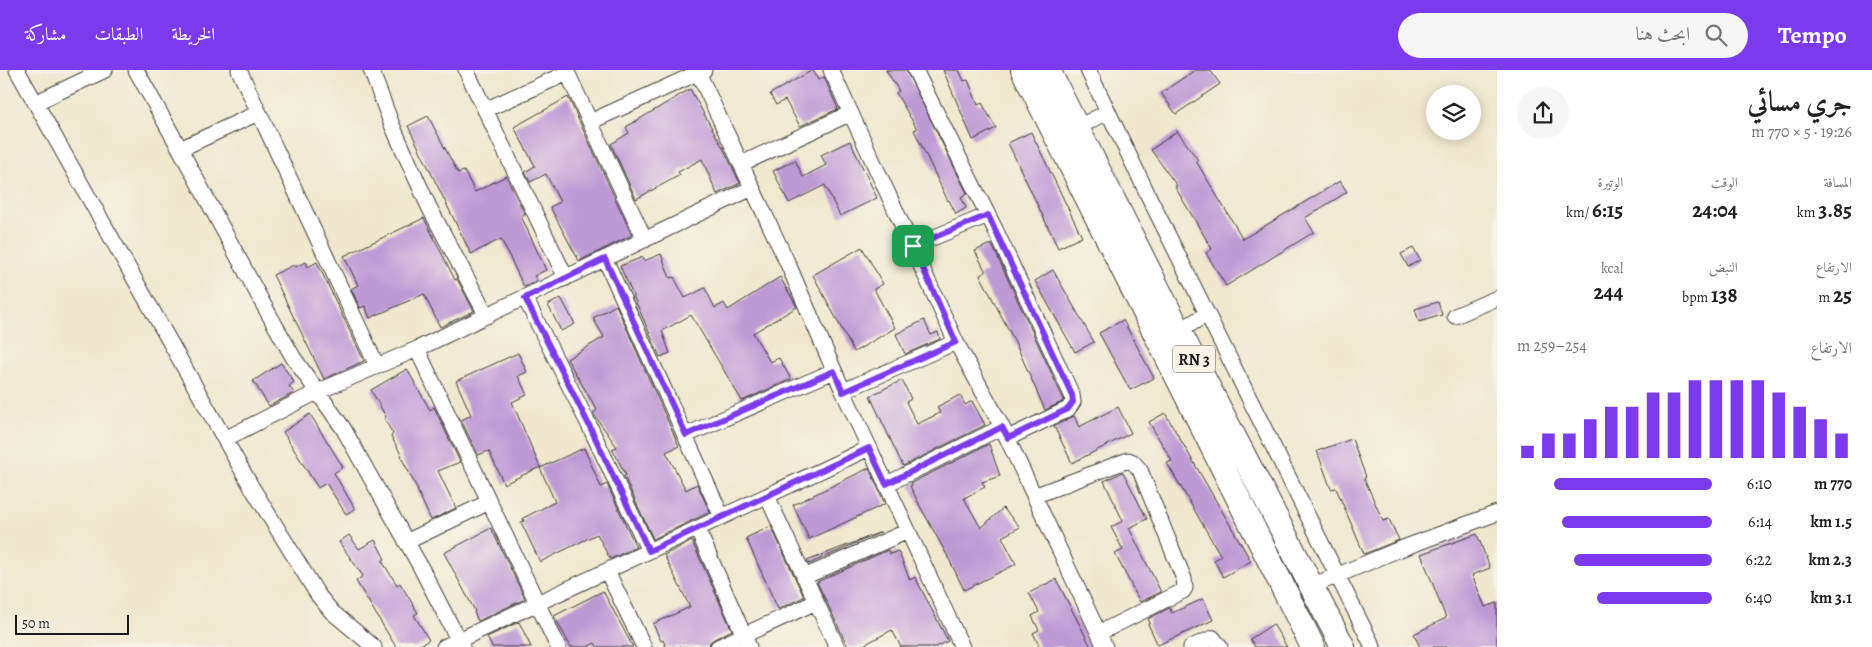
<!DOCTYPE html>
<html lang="ar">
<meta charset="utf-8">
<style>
:root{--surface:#fff;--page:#f6f6f6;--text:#202124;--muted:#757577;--accent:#7c3aed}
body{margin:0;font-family:Alegreya,Amiri,serif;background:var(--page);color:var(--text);direction:rtl;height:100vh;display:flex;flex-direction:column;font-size:19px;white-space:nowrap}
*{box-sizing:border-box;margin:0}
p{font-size:16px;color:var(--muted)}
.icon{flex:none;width:28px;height:28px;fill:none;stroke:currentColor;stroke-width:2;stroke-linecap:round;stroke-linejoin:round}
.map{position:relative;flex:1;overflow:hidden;direction:ltr}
.panel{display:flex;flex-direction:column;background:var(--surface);width:375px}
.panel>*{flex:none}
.buttons{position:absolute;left:1426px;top:15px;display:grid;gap:10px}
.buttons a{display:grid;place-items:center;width:55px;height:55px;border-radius:50%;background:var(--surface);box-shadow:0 2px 12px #0003;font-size:25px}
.scale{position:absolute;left:15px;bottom:12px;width:114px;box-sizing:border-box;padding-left:5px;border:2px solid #1c1c1c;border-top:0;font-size:14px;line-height:18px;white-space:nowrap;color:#1c1c1c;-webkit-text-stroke:4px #f7f3e8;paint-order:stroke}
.pin{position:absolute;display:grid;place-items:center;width:42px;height:42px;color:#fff;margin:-21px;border-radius:10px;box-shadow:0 2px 8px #0006}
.round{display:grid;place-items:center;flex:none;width:52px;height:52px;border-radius:26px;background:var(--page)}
.overview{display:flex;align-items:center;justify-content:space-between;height:85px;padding:0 20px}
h1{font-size:28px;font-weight:700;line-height:38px}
.metrics{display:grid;grid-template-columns:repeat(3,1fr);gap:8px;height:85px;padding:5px 20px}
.metrics div{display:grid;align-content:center}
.metrics b{font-size:21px;font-weight:700}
.metrics small{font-size:14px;font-weight:400}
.metrics p{font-size:14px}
.chart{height:140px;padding:10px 20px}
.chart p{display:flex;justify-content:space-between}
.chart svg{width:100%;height:90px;margin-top:5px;stroke:var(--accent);stroke-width:6}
ul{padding:0 20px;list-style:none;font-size:16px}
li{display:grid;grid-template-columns:80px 60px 1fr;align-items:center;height:38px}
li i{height:12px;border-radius:6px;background:var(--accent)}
header{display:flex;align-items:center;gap:30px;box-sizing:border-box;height:70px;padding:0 25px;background:var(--accent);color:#fff}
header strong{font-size:24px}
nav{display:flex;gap:28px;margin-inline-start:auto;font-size:18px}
.search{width:350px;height:45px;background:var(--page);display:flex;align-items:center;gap:12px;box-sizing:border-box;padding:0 18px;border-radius:28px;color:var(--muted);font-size:19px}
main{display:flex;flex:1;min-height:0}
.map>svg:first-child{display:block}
</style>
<header>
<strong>Tempo</strong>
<div class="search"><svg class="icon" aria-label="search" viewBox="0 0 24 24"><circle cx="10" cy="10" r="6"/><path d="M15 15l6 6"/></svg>ابحث هنا</div>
<nav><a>الخريطة</a><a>الطبقات</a><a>مشاركة</a></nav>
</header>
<main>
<section class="panel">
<div class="overview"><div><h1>جري مسائي</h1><p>19:26 · 5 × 770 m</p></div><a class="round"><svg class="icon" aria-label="share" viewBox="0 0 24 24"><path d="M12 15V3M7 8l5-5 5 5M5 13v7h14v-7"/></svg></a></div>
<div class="metrics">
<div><p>المسافة</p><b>3.85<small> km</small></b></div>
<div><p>الوقت</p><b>24:04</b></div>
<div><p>الوتيرة</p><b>6:15<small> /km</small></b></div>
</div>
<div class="metrics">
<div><p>الارتفاع</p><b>25<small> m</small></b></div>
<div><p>النبض</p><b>138<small> bpm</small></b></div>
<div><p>kcal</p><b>244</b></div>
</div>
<div class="chart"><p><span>الارتفاع</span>254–259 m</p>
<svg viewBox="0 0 160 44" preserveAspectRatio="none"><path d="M5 44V38M15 44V32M25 44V32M35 44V25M45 44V19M55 44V19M65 44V12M75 44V12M85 44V6M95 44V6M105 44V6M115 44V6M125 44V12M135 44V19M145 44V25M155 44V32"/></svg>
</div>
<ul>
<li><b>770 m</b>6:10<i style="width:81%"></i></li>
<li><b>1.5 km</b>6:14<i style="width:77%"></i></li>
<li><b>2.3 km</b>6:22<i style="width:71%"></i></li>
<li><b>3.1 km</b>6:40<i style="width:59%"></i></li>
</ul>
</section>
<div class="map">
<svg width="1497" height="577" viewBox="0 0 1497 577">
<rect width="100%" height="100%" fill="#f7f3e8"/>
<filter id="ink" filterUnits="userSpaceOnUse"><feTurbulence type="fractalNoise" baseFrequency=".02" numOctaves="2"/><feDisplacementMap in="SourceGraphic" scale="10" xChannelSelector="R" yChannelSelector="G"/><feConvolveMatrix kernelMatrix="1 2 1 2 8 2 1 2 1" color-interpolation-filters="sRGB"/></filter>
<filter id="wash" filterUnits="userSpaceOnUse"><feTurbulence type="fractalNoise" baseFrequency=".0096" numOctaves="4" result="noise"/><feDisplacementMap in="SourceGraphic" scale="20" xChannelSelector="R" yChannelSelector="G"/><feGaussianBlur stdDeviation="1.12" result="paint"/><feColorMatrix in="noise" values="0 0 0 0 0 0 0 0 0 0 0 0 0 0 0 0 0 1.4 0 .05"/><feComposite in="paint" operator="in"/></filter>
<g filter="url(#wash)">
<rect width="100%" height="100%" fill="#f0e7ce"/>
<g id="blocks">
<path fill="#be9ad5" d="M813,0L818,10L824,7L838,39L800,56L785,30L776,35L770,24Z
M886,0H906L967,123L961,127L966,138L956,144L949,130L948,131L914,60L917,59L896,23L899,21Z
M943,0H959L964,11L968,10L978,35L982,33L996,58L973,70Z
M1195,0H1210L1220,14L1176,44L1161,23Z
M690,19L723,78L740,113L717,124L702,89L678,102L680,105L636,129L611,74L629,63L626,57Z
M568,27L632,165L579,191L550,137L560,132L546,104L530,112L525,102L535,96L514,57Z
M428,46L458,103L464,101L475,122L506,106L525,144L521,146L546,200L534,206L537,211L524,217L501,169L471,184L408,56Z
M1177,61L1198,90L1196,91L1243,169L1340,111L1347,122L1305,148L1314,162L1226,216L1206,183L1212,179L1175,117L1177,116L1151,80Z
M1031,62L1082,167L1058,178L1008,73Z
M850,71L877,128L840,146L825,115L789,133L773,101L795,90L803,107L826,95L821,85Z
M424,148L455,210L457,209L474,241L440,257L424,224L370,248L365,236L360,238L351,219L358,215L344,186Z
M988,175H992L1063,328L1062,332L1045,340L1015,272L980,205L986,202L975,181Z
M862,177L883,214L874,219L895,258L854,282L813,205Z
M1413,178L1420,190L1408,197L1401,184Z
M661,184L670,208L674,207L685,228L705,218L715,238L724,233L728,240L780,207L797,237L753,263L770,292L779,288L791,309L742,331L691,245L662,261L670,283L660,287L620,196L643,187L644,191Z
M306,192L308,197L317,192L364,291L324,309L273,205L294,195L295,197Z
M1053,200L1094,272L1075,282L1035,211Z
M561,228L575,254L561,261L548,235Z
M1438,232L1442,245L1419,252L1415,239Z
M616,235L679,376L666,382L686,420L697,414L710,442L653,469L624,406L626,405L612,379L617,377L597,349L593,343L597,340L567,289L604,267L593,248Z
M924,250L931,265L938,262L940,269L905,284L896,264Z
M1123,250L1154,308L1130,320L1099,263Z
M518,283L527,302L518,306L527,325L512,332L540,397L504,414L489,381L478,385L461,350L471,345L456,311Z
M281,293L294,312L289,316L294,323L269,336L253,311Z
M407,299L430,340L434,337L460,392L438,401L456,438L431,450L417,420H418L401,387L402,386L391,366L393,364L384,348L386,347L371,320Z
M902,310L911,329L906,332L917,354L940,343L937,337L960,325L965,335L972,331L985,355L903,396L870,326Z
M1118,337L1131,363L1072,393L1054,356L1074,346L1079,357Z
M1165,343L1251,491L1223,507L1214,490L1221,486L1167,393L1172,391L1149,352Z
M310,344L343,397L334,403L355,439L346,444L326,413L318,418L283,362Z
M1352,369L1366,407L1364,408L1383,451L1389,449L1399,470L1364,484L1336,418L1331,419L1317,381Z
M989,374L1000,406L982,412L985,417L964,428L981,458L1003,438L1020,457L1002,467L1016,494L964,520L948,487L921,438L910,416L912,415L911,413Z
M584,378L601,417L607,414L636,477L610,489L597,464L540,492L521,452L524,451L523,448L555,432L540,398Z
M869,398L885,434L809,469L793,435Z
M1123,402L1147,449L1129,458L1161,522L1140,532L1115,484L1123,480L1111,457L1123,451L1104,411Z
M771,456L804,527L778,539L746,468Z
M491,458L525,529L478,551L474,542L475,541L444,483Z
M881,462L809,494L807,491Z
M1477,464L1490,498L1472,505L1485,537L1497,533V577H1420L1414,564L1446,548L1421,484Z
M349,465L359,479L375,470L385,489L382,491L397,515L400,513L418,543L414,545L429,570L417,577H396L356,511L363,506L339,472Z
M692,471L732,560L714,569L710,572L709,577H666L663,570L661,571L653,554L690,537L664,485Z
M888,480L890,484L898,481L910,510L915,507L948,571L936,577H901L892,560L860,577H848L817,512Z
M1056,509L1091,577H1040L1033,563L1039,560L1032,546L1039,542L1029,523Z
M603,521L633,577H597L595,573L587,577H571L554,546Z
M1203,529L1213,550L1158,575L1148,554L1150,553L1148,549L1169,538L1172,543Z
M519,552L531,577H492L487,567Z
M1273,554L1287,577H1255L1250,569Z"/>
</g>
</g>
<g filter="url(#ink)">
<use href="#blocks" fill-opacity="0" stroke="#3c3a37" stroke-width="1"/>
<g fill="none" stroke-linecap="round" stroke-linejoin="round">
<g stroke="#3c3a37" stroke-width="17">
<path id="minor" d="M17,0L251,416L318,525L332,542L374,577
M136,0L180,79L262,232L293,287L343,358L419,494L462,577
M239,0L377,296
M371,0L392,55L429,137L487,246
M466,0L566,208
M566,0L645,170
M697,0L788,194L843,321L962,577
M831,0L956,272L1002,357L1105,577
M915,0L995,159L1072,325L1073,332L1068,339L1008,368
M1088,0L1150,129L1373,577
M35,33L105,0
M485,40L567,3
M590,52L704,0
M1078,57L1108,42
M180,79L258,43
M741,94L851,43
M913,176L988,145
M605,189L722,447
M525,228L589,355L649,481
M1455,246L1497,228
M1179,261L1207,244
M417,279L558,577
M843,321L956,272
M686,365L834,301
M225,369L317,322L417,279L752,118
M887,414L1002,357
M767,426L837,577
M1034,426L1128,390L1133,392L1140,400L1184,509L1185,518L1183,521L1099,563
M697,458L749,577
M406,472L489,432
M607,501L644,577
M804,507L908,461
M1312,516L1395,481L1497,443
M444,577L869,378
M718,577L816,532
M1191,577L1213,568L1220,577"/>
</g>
<g stroke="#3c3a37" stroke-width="26">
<path id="trunk" d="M1023,0L1313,577
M1048,0L1179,261L1343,577"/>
</g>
<use href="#minor" stroke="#fff" stroke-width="15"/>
<use href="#trunk" stroke="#fff" stroke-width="24"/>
</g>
</g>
<g fill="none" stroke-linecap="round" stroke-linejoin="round" filter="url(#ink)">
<g stroke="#fff" stroke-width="10">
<path id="route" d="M988,145L1072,325L1073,332L1068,339L1008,368L1002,357L886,414L869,378L649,481L589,355L525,228L605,189L686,365L834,301L843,322L956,272L913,176Z"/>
</g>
<use href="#route" stroke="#7c3aed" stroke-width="6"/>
</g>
<g text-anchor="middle" stroke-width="5" stroke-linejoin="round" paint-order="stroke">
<rect fill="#f7f3e8" stroke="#5e5c59" stroke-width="1" x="1173" y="275.5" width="42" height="27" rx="4"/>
<g font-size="16" font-weight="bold" fill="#1c1c1c">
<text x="1194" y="295">RN 3</text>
</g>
</g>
</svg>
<div class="buttons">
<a><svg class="icon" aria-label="layers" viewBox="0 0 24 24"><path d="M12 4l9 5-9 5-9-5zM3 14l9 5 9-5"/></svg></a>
</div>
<div class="scale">50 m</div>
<div class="pin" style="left:913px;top:176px;background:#1e9e55"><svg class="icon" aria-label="arrive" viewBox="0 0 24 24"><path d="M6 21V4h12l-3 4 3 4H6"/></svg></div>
</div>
</main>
